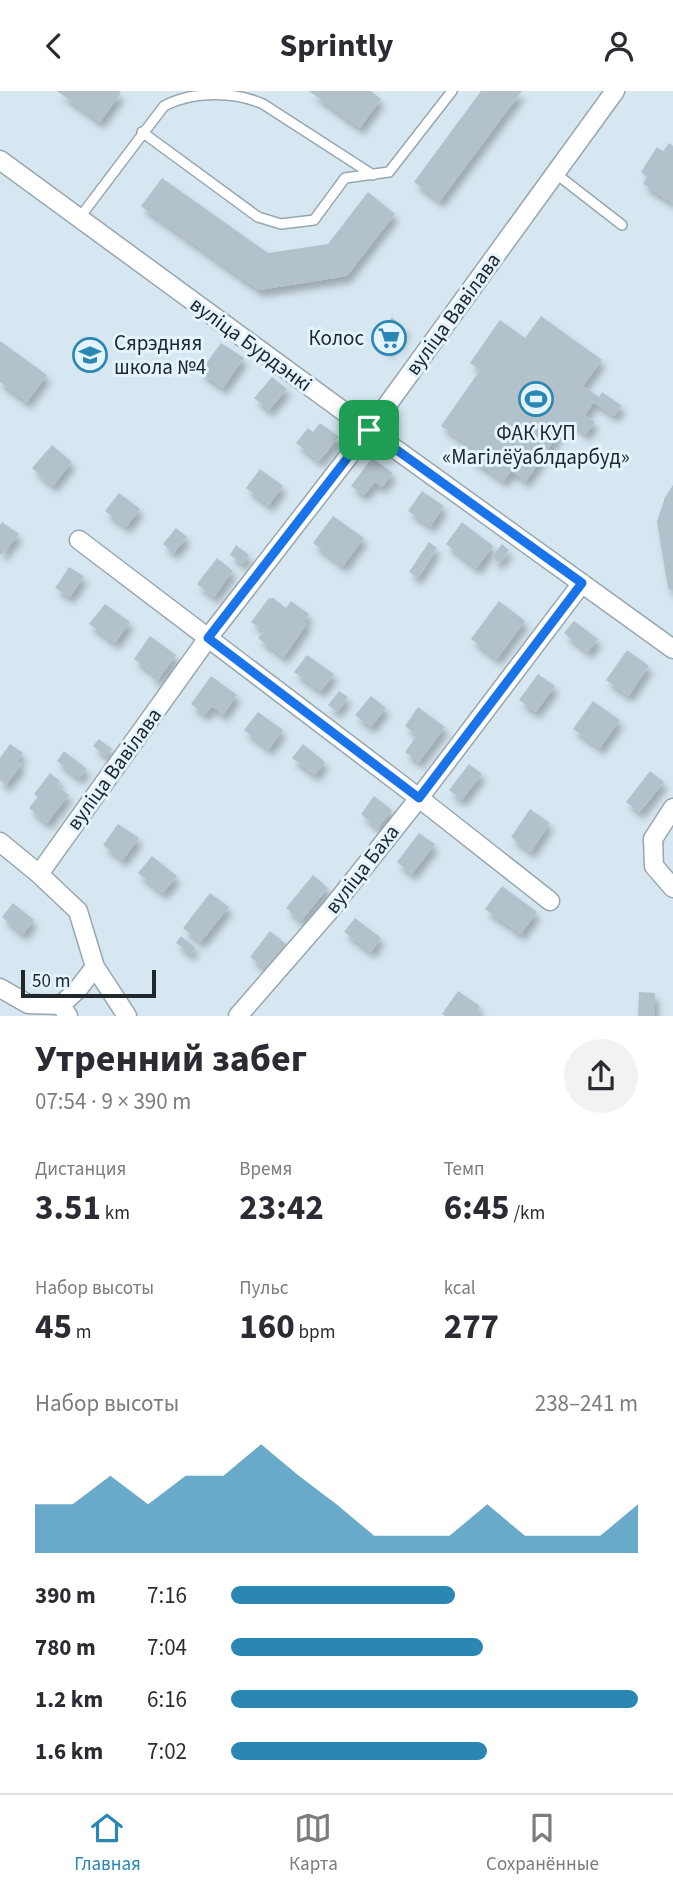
<!DOCTYPE html>
<html lang="ru">
<meta charset="utf-8">
<style>
:root{--surface:#fff;--page:#f2f2f3;--text:#2b2b33;--muted:#7c7c81;--line:#e1e1e2;--accent:#2a87b4}
body{margin:0;font-family:"Source Sans 3",sans-serif;background:var(--page);color:var(--text);height:100vh;display:flex;flex-direction:column;font-size:26px;white-space:nowrap}
*{box-sizing:border-box;margin:0}
p{font-size:23px;color:var(--muted)}
.icon{flex:none;width:38px;height:38px;fill:none;stroke:currentColor;stroke-width:2;stroke-linecap:round;stroke-linejoin:round}
.map{position:relative;height:925px;overflow:hidden}
.side{display:flex;flex-direction:column;background:var(--surface);flex:1}
.side>*{flex:none}
.scale{position:absolute;left:21px;bottom:18px;width:135px;box-sizing:border-box;padding-left:7px;border:4px solid #21272b;border-top:0;font-size:19px;line-height:24px;white-space:nowrap;color:#21272b;-webkit-text-stroke:5px #e4f4fe;paint-order:stroke}
.pin{position:absolute;display:grid;place-items:center;width:60px;height:60px;color:#fff;margin:-30px;border-radius:14px;box-shadow:0 4px 10px #0006}
.round{display:grid;place-items:center;flex:none;width:74px;height:74px;border-radius:37px;background:var(--page)}
.overview{display:flex;align-items:center;justify-content:space-between;height:119px;padding:0 35px}
h1{font-size:38px;font-weight:700;line-height:52px}
.figures{display:grid;grid-template-columns:repeat(3,1fr);gap:10px;height:119px;padding:7px 35px}
.figures div{display:grid;align-content:center}
.figures b{font-size:35px;font-weight:700}
.figures small{font-size:19px;font-weight:400}
.figures p{font-size:19px}
.chart{height:196px;padding:14px 35px}
.chart p{display:flex;justify-content:space-between}
.chart svg{width:100%;height:126px;margin-top:7px;fill:var(--accent);opacity:.7}
ul{padding:0 35px;list-style:none;font-size:23px}
li{display:grid;grid-template-columns:112px 84px 1fr;align-items:center;height:52px}
li i{height:18px;border-radius:9px;background:var(--accent)}
header{display:flex;justify-content:space-between;align-items:center;height:91px;padding:0 35px;background:var(--surface);font-size:32px;font-weight:700}
.tab-bar{display:flex;justify-content:space-around;align-items:center;height:98px;border-top:2px solid var(--line);background:var(--surface);font-size:19px;color:var(--muted)}
.tab-bar a{display:grid;justify-items:center;gap:4px}
.tab-bar .selected{color:var(--accent)}
.map>svg:first-child{display:block}
</style>
<header><svg class="icon" aria-label="back" viewBox="0 0 24 24"><path d="M15 5l-7 7 7 7"/></svg>Sprintly<svg class="icon" aria-label="person" viewBox="0 0 24 24"><circle cx="12" cy="8" r="4"/><path d="M4 21q1-7 8-7t8 7"/></svg></header>
<div class="map">
<svg width="673" height="925" viewBox="0 0 673 925">
<defs>
<filter id="shadow"><feDropShadow dx="4" dy="7" stdDeviation="3.5" flood-color="#0004"/></filter>
</defs>
<rect width="100%" height="100%" fill="#d7e7f1"/>
<path fill="#b2c1ca" filter="url(#shadow)" d="M57,0H119L121,2L100,31Z
M309,0H371L381,8L360,37Z
M481,0H522L440,110L414,91Z
M669,52L673,55V112L643,93L647,86L641,81L657,56L663,60Z
M162,87L268,162L328,153L368,101L395,123L347,185L259,199L141,115Z
M541,225L602,269L583,295L599,306L602,301L622,315L614,325L594,311L585,324L595,331L586,343L568,330L526,390L511,380L504,390L469,366L475,358L441,335L480,279L470,272L500,229L525,247Z
M392,226L406,239L399,247L402,248L398,253L396,251L388,260L374,247Z
M0,250L47,284L27,311L0,291Z
M221,252L244,267L223,297L200,281Z
M272,286L287,298L269,319L254,307Z
M320,332L339,346L319,370L296,352L308,337L313,341Z
M52,354L72,371L53,395L32,377Z
M372,367L393,382L382,396L375,391L364,404L351,395Z
M260,378L283,395L269,414L246,397Z
M673,394V500L668,497L657,431L665,406Z
M422,400L444,415L431,435L408,420Z
M119,402L140,418L126,436L105,420Z
M333,425L364,447L343,475L313,452Z
M2,431L19,443L2,464L0,463V434Z
M462,431L493,455L477,477L446,453Z
M176,437L187,446L174,462L163,453Z
M429,451L437,457L418,487L409,481Z
M502,453L509,459L499,472L492,466Z
M236,454L249,464L243,473L230,464Z
M217,467L233,480L214,506L197,493Z
M69,476L84,485L70,506L55,497Z
M272,506L286,517L291,510L309,523L304,530L307,533L284,566L258,547L264,540L251,531L269,507L271,508Z
M499,510L525,530L497,568L471,548Z
M105,513L130,531L115,552L89,533Z
M574,530L598,548L588,561L564,542Z
M150,545L176,564L157,590L151,586L154,583L134,568Z
M627,559L649,575L629,605L606,589Z
M307,564L334,583L321,600L294,581Z
M538,583L555,595L536,621L519,609Z
M211,585L237,604L223,624L212,615L205,624L191,613Z
M339,600L348,606L337,621L328,614Z
M371,605L386,617L371,636L355,624Z
M593,610L620,629L600,657L573,638Z
M418,616L445,636L419,671L405,661L417,644L405,635Z
M258,621L283,639L269,658L244,639Z
M99,648L112,658L106,665L93,655Z
M10,653L23,662L17,670L22,673L6,694L0,689V667Z
M303,653L325,671L315,684L292,667Z
M64,660L87,678L79,687L57,670Z
M469,673L482,683L462,709L449,699Z
M650,680L664,691L640,721L626,711Z
M50,682L60,690L57,695L69,704L47,732L29,717L38,706L34,703Z
M374,705L392,719L378,737L361,723Z
M530,718L550,732L531,761L511,746Z
M118,733L139,747L123,769L103,754Z
M419,742L435,753L412,783L397,771Z
M152,765L177,785L163,802L138,782Z
M313,784L328,797L301,830L286,817Z
M502,795L537,821L521,843L485,818Z
M210,802L229,816L201,851L183,837Z
M13,812L34,829L23,843L2,826Z
M355,827L381,847L371,861L344,841Z
M270,840L286,853L266,878L250,866Z
M181,845L196,857L191,863L176,852Z
M458,900L480,915L477,919L482,923L481,925H445L442,923Z
M639,901L655,902V925H638Z"/>
<g fill="none" stroke-linecap="round" stroke-linejoin="round">
<g stroke="#97a6af" stroke-width="12">
<path id="lane" d="M142,41L258,126L281,133L314,129L345,87L389,81L452,0
M555,82L622,134
M80,126L164,15C192,0 234,0 263,13L373,84"/>
</g>
<g stroke="#97a6af" stroke-width="21">
<path id="street" d="M0,69L369,339L673,558
M79,449L419,707L550,810
M673,717L653,748L654,775L673,797
M0,751L39,783L78,820L95,876L127,925
M39,783L208,547L369,339L615,0
M0,897L28,913L61,914L68,925
M61,914L78,898L95,876
M238,925L330,819L419,707L582,492"/>
</g>
<use href="#lane" stroke="#fff" stroke-width="9"/>
<use href="#street" stroke="#fff" stroke-width="18"/>
</g>
<g fill="none" stroke-linecap="round" stroke-linejoin="round">
<g stroke="#fff" stroke-width="14">
<path id="route" d="M369,339L582,492L419,707L208,547Z"/>
</g>
<use href="#route" stroke="#1a73e8" stroke-width="9"/>
</g>
<defs>
<g id="supermarket-ring" transform="scale(1.75)"><circle r="9.5" fill="#e4f4fe" stroke="#2a87b4" stroke-width="1.5"/><path d="M-6-5.5h2.5l.6 2H6L4.5 2H-2.5L-4.4-4H-6ZM-1.5 3.2a1.3 1.3 0 1 0 .1 0ZM3 3.2a1.3 1.3 0 1 0 .1 0Z" fill="#2a87b4"/></g>
<g id="school-ring" transform="scale(1.75)"><circle r="9.5" fill="#e4f4fe" stroke="#2a87b4" stroke-width="1.5"/><path d="M0-5L7-2L0 1L-7-2ZM-4 1L0 2.5L4 1V4Q0 6-4 4Z" fill="#2a87b4"/></g>
<g id="stadium-ring" transform="scale(1.75)"><circle r="9.5" fill="#e4f4fe" stroke="#2a87b4" stroke-width="1.5"/><path d="M0-5a6.5 5 0 1 0 0 10a6.5 5 0 1 0 0-10ZM-3.5-1.8h7v3.6h-7Z" fill="#2a87b4"/></g>
</defs>
<g fill-rule="evenodd">
<use href="#supermarket-ring" x="389" y="247"/>
<use href="#school-ring" x="90" y="264"/>
<use href="#stadium-ring" x="536" y="308"/>
</g>
<g text-anchor="middle" stroke-width="6" stroke-linejoin="round" paint-order="stroke">
<g font-size="21" fill="#21272b" stroke="#e4f4fe">
<text transform="translate(453 223) rotate(-54)" y="7">вуліца Вавілава</text>
<text transform="translate(251 253) rotate(36)" y="7">вуліца Бурдэнкі</text>
<text transform="translate(114 678) rotate(-54)" y="7">вуліца Вавілава</text>
<text transform="translate(362 778) rotate(-52)" y="7">вуліца Баха</text>
</g>
<g font-size="21" fill="#21272b" stroke="#e4f4fe" text-anchor="end">
<text x="364" y="254">Колос</text>
<text x="114" y="259" text-anchor="start">Сярэдняя<tspan x="114" dy="24">школа №4</tspan></text>
<text x="536" y="349" text-anchor="middle">ФАК КУП<tspan x="536" dy="24">«Магілёўаблдарбуд»</tspan></text>
</g>
</g>
</svg>
<div class="scale">50 m</div>
<div class="pin" style="left:369px;top:339px;background:#1e9e55"><svg class="icon" aria-label="arrive" viewBox="0 0 24 24"><path d="M6 21V4h12l-3 4 3 4H6"/></svg></div>
</div>
<section class="side">
<div class="overview"><div><h1>Утренний забег</h1><p>07:54 · 9 × 390 m</p></div><a class="round"><svg class="icon" aria-label="share" viewBox="0 0 24 24"><path d="M12 15V3M7 8l5-5 5 5M5 13v7h14v-7"/></svg></a></div>
<div class="figures">
<div><p>Дистанция</p><b>3.51<small> km</small></b></div>
<div><p>Время</p><b>23:42</b></div>
<div><p>Темп</p><b>6:45<small> /km</small></b></div>
</div>
<div class="figures">
<div><p>Набор высоты</p><b>45<small> m</small></b></div>
<div><p>Пульс</p><b>160<small> bpm</small></b></div>
<div><p>kcal</p><b>277</b></div>
</div>
<div class="chart"><p><span>Набор высоты</span>238–241 m</p>
<svg viewBox="0 0 160 44" preserveAspectRatio="none"><path d="M0 44V27L10 27L20 17L30 27L40 17L50 17L60 6L70 17L80 27L90 38L100 38L110 38L120 27L130 38L140 38L150 38L160 27V44z"/></svg>
</div>
<ul>
<li><b>390 m</b>7:16<i style="width:55%"></i></li>
<li><b>780 m</b>7:04<i style="width:62%"></i></li>
<li><b>1.2 km</b>6:16<i style="width:100%"></i></li>
<li><b>1.6 km</b>7:02<i style="width:63%"></i></li>
</ul>
</section>
<nav class="tab-bar">
<a class="selected"><svg class="icon" aria-label="home" viewBox="0 0 24 24"><path d="M3 11l9-7 9 7M6 9v11h12V9"/></svg>Главная</a>
<a><svg class="icon" aria-label="map" viewBox="0 0 24 24"><path d="M3 6l6-2 6 2 6-2v14l-6 2-6-2-6 2zM9 4v14M15 6v14"/></svg>Карта</a>
<a><svg class="icon" aria-label="saved" viewBox="0 0 24 24"><path d="M7 4h10v16l-5-4-5 4z"/></svg>Сохранённые</a>
</nav>
